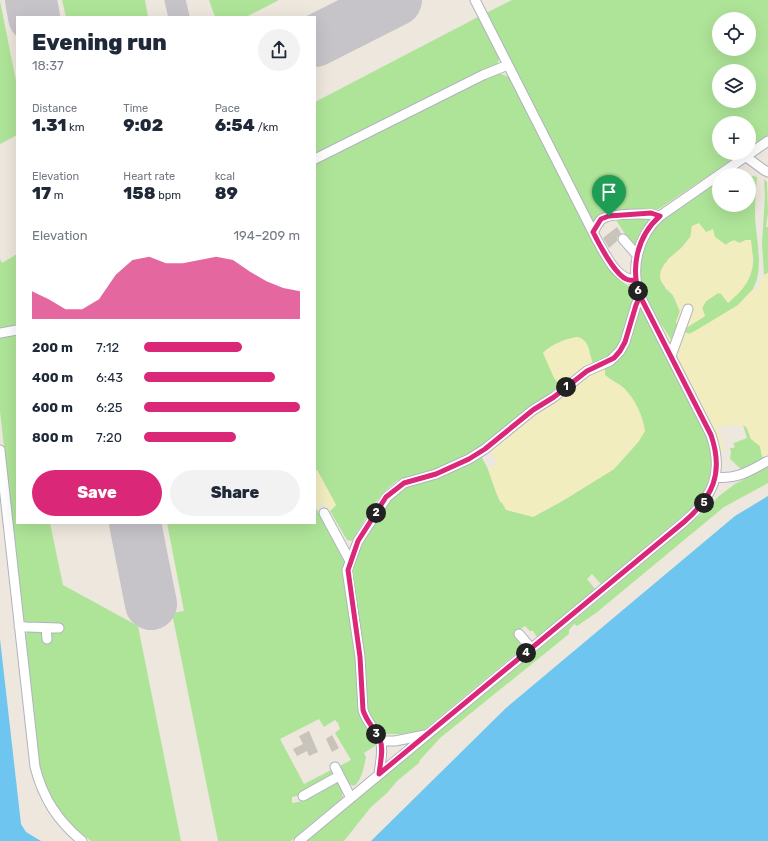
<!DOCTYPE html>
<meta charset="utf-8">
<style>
:root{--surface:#fff;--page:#f2f2f3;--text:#1f2937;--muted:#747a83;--accent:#db2777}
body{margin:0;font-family:Rubik,sans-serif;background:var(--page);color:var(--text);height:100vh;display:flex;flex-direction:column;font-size:15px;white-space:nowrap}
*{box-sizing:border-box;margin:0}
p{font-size:13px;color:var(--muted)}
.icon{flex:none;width:22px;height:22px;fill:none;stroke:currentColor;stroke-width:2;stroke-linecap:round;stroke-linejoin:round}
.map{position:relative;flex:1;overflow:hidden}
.details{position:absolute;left:16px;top:16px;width:300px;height:508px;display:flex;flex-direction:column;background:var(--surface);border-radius:0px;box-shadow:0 4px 16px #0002}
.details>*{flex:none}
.controls{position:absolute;left:712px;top:12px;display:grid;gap:8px}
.controls a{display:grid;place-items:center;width:44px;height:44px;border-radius:50%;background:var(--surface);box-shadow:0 4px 16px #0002;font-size:20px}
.pin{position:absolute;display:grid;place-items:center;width:34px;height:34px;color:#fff;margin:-41px -17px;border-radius:50% 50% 50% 0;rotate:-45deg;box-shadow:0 0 4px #0007}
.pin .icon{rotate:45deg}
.km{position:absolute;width:20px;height:20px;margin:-10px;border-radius:50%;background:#222;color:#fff;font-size:11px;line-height:20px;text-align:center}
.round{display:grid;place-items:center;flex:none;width:42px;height:42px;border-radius:21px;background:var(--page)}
.overview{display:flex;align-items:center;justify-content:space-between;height:68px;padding:0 16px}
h1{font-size:22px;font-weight:800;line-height:30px}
.figures{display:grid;grid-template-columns:repeat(3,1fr);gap:6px;height:68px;padding:4px 16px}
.figures div{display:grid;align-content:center}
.figures b{font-size:17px;font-weight:800}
.figures small{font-size:11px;font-weight:400}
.figures p{font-size:11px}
.chart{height:112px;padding:8px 16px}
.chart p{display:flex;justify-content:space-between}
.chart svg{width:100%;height:72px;margin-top:4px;fill:var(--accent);opacity:.7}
.primary-button{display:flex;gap:8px;margin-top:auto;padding:8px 16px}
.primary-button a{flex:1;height:46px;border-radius:24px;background:var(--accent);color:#fff;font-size:16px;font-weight:800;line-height:46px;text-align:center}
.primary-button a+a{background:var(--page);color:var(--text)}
ul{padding:0 16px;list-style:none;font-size:13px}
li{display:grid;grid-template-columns:64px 48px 1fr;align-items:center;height:30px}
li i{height:10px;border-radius:5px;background:var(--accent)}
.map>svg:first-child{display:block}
</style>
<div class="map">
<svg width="768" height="841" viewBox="0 0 768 841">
<rect width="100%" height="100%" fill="#ede7dd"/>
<path fill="#aee498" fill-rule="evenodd" d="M62,0H145L148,17H66Z
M209,0H279L246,17H215Z
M512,0H768V136L749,149V123H719V153H742L659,209L636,212L593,225L484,14ZM719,19H749V49H719ZM719,71H749V101H719Z
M0,1L17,86V135L0,144Z
M480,16L500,56L497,65L315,156V102Z
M494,73L501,74L512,78L608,263L621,281L633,289L635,296L625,330L618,348L609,357L593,364L590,355L577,337L565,340L557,344L554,378L560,385L484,446L457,462L436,471L398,480L389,487L374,504L353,539L351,541L347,540L330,511L336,505L317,470H315V161Z
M753,176L757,177C756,189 755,201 755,213C755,238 766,270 751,292C738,310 714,320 695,331L689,334L685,332L686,328L705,316L702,308L706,301L718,293L738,294C746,283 755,271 753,256C752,251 748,245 746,240L739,243L734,240L726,245L706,232L690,237L679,251L668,259L665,288L673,295L680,312L676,322L678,326L671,340L655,315L641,285L639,277L640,263L643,250L648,236L656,225L668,214L719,179V205H749V178Z
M764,179L767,182L768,213L766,227H768V273L764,275L762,243L765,196Z
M652,217L641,233L635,247L625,236V234L616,220V218Z
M17,254V327L0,330V259L2,263Z
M639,305C657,339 675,372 692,406C700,421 711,439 712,457C712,476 706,492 693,507L601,584L592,574L587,579L595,589L537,637L533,631H530L525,626L514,633L524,647L424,730L401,734H382L366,708L365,667L350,573L367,534L389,501L409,485L440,477L466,465L481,456L488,469L496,492L500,502L533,517L564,500L614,469L639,441L605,375V368L613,363Z
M17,332V523H50L63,585L138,626L181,841H91L71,825L55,805L45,785L38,760L25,636L28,631L49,630L27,624L23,620L0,411V335Z
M743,425L747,428L751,439L760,446L762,456L765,458L742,470L730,459L731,452L730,448H733L735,447L733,443H734L747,438Z
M768,467V483L724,507L596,613L577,626L574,624L569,630V634L440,738L420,760L419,763L397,781L387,793L371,807L344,841H306L611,590L700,515L719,496L735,484Z
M315,507L324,520L344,559L362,715L377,743L375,746L364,753L366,757C364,766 362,780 354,786L346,783L338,767L351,760L335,733L340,729L338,723L335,720L324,727L319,719L280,739L304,784L333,769L335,775L301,795L292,797V803L303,801L311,797L310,794L337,781L341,787L343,793L342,794L343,797L340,800L291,841H218L172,613L184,611L167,523H315Z"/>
<path fill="#f2edbf" d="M699,223L706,232L713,229L715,237L726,245C731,240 733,240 740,243L746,240H751C755,272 752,282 728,303L721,294L718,293L706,301L702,308L705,316L686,328L685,332L689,334L695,331L738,305L751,291L757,289L764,275L768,273V457L765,458L762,456L760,446L751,439L747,428L744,425L736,426L735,425L718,427L725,450L722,453L717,439L655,315L671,340L678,326L676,322L680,311C678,306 676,299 672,294C668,289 661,285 660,277C660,260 682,251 690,238C691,235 691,230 692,226Z
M577,337C590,339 589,354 593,364L560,385L554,378L543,353C551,344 566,339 577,337Z
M605,368V375C611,380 618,383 624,388C635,399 643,416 645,431L639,441L614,469L564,500L533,517L506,510L496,492L488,469L498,463L490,450L590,374Z
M315,470H317L336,505L330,511L324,503L316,508L315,507Z"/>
<path fill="#6ec6f0" d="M768,496V841H371L506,708L735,516Z
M0,639L21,824L26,832L41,841H0Z"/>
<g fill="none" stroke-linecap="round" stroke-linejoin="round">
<path stroke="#c6c4c9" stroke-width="21" d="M175,0L179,17
M34,13L35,17
M337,30L341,26L391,0
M315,39L329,34"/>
<path stroke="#c6c4c9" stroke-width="52" d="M31,0L34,17
M315,41L396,0
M135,523L151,604"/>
</g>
<path fill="#c8c4bc" d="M617,227L621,233L617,237V241L609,248L603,238Z
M309,731L318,752L309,756L307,751L297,756L293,749L303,744L299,736Z
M332,735L339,748L332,752L326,739Z"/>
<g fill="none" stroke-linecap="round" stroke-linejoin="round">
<g stroke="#b1b2bf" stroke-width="11">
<path id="minor" d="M475,0L597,240C606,255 616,280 636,280
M745,156L764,170L768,172
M315,159L483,75L508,65
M593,232C596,228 598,222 602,219C611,213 650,213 660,216
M623,239L637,255
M0,333L17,330
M671,356L688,309
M0,450L35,767C43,798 57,820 82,841
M715,477C737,480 749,471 768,461
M324,513L350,561
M19,626L26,627L59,628
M46,628L47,639
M519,634L531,648
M381,741H395L425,735
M335,767L351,798
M379,774C380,764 384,749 380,740C375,729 366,721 363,710L360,657L347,570L358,541L387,497L404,483L436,474L469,459L485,449L533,410L554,397L587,371L610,361L620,351L625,342L636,305L640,296
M303,796L339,776
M299,841L684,522C713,497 724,473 711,435L640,296C630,268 638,236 660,216L768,141"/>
</g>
<use href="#minor" stroke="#fff" stroke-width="9"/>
</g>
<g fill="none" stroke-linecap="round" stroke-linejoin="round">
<g stroke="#fff" stroke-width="8">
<path id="route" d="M609,216L601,219L593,232C599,244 615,274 626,279C629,281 632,280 636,280L640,296L636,305L625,342L620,351L614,358L587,371L554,397L533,410L485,449L469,459L436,474L404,483L386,497L358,541L348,570L360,657L363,710C366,721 375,729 380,740C384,749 380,764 379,774L684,522C713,497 724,473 711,435L640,296C630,268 637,236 660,216L651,213L609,216"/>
</g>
<use href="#route" stroke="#db2777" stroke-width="5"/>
</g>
</svg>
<div class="controls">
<a><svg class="icon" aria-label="locate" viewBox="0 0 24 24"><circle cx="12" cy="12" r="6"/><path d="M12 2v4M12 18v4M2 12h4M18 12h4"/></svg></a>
<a><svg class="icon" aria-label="layers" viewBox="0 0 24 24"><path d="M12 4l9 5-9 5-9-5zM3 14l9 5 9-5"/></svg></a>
<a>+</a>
<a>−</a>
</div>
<div class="pin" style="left:609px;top:216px;background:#1e9e55"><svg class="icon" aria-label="arrive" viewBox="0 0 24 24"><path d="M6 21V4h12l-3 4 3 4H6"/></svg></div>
<b class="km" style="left:566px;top:387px">1</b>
<b class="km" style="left:376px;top:513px">2</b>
<b class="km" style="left:376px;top:734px">3</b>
<b class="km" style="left:526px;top:653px">4</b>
<b class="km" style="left:704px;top:503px">5</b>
<b class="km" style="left:638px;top:291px">6</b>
<section class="details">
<div class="overview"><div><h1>Evening run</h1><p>18:37</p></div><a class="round"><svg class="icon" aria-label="share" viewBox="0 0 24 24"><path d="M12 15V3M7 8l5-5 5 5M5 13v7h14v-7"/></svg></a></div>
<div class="figures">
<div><p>Distance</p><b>1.31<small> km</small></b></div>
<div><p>Time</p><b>9:02</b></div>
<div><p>Pace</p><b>6:54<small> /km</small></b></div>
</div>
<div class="figures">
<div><p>Elevation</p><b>17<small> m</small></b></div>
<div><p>Heart rate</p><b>158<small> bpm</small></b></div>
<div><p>kcal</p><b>89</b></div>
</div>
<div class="chart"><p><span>Elevation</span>194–209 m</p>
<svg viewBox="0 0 160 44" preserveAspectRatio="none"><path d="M0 44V27L10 32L20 38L30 38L40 32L50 17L60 8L70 6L80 10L90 10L100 8L110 6L120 8L130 15L140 21L150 25L160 27V44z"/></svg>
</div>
<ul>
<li><b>200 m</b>7:12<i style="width:63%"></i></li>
<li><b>400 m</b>6:43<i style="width:84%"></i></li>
<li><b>600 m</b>6:25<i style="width:100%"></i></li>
<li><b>800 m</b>7:20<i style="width:59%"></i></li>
</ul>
<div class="primary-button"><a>Save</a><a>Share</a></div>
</section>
</div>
